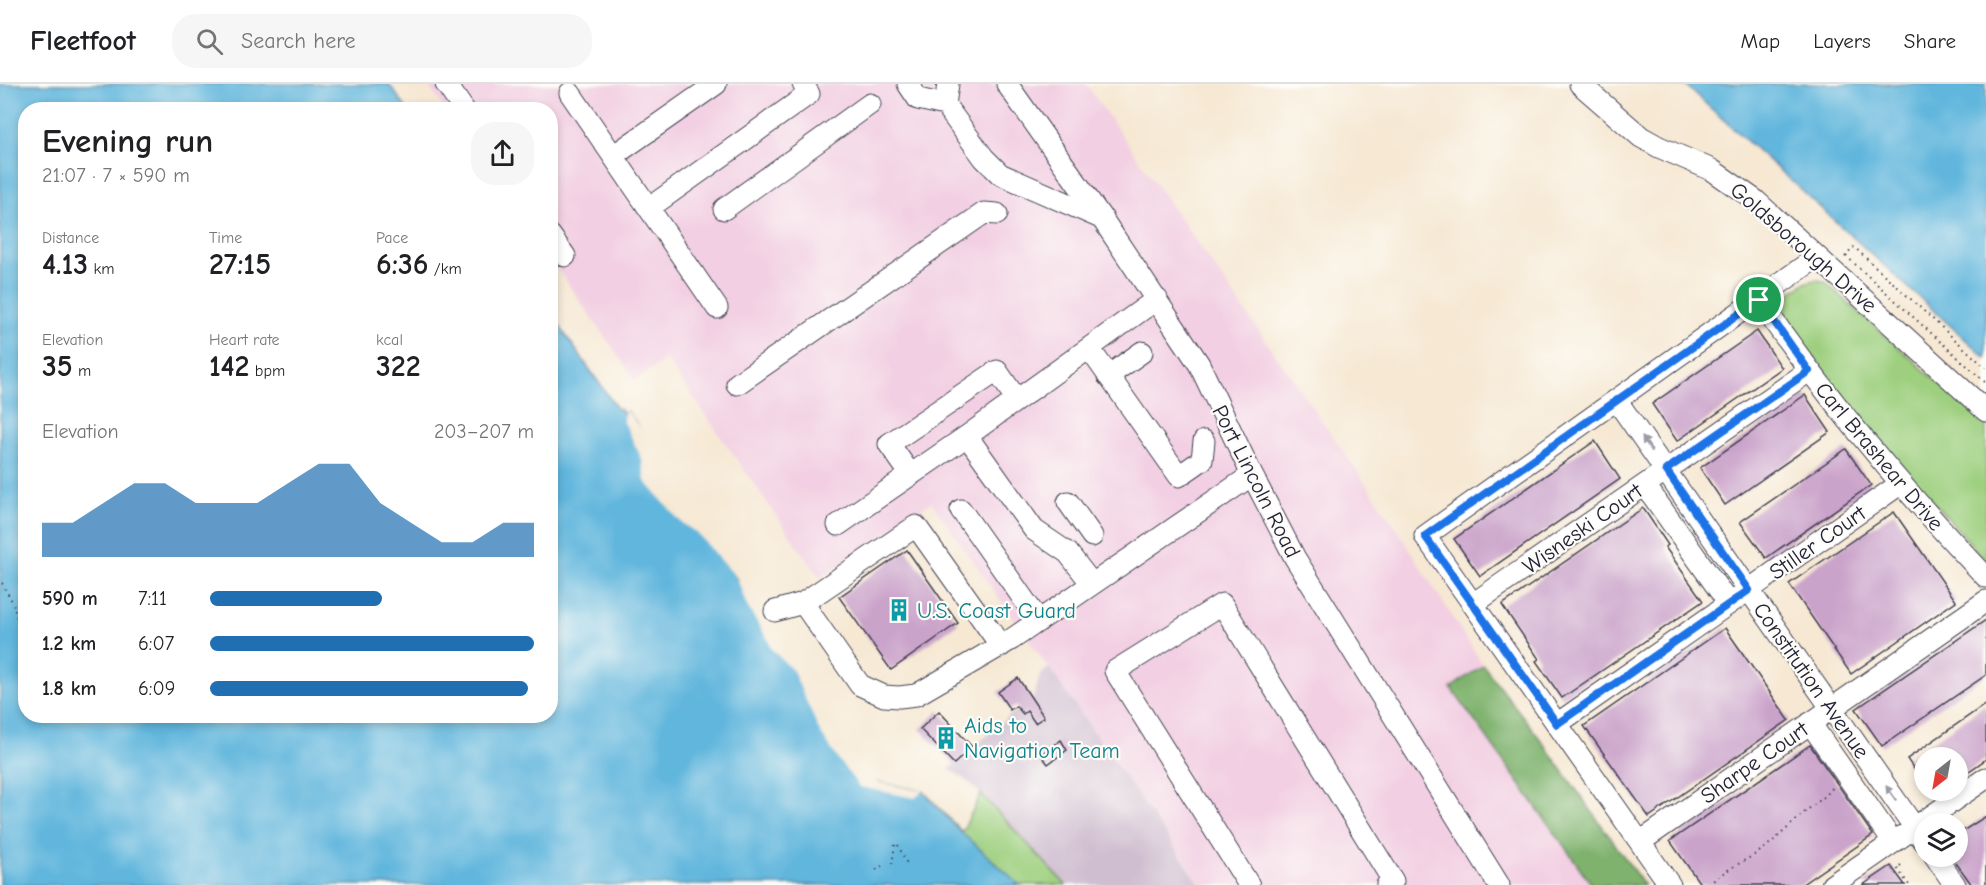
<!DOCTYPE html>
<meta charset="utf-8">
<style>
:root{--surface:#fff;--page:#f6f6f6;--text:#202124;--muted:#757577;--line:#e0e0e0;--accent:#1f6fb2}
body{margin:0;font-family:"Comic Neue",sans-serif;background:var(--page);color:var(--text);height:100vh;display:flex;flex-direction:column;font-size:22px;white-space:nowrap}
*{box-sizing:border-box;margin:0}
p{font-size:20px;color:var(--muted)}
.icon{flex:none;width:33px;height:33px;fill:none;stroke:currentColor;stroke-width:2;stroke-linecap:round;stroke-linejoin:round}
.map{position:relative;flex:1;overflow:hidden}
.drawer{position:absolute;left:18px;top:18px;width:540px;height:621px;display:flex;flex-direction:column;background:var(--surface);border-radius:24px;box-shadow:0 3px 9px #0003}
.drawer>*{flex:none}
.needle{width:39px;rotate:211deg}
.tools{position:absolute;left:1914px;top:663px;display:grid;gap:12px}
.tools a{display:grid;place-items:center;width:54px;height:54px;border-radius:50%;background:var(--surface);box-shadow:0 3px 9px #0003;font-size:30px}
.pin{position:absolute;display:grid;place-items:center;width:51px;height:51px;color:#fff;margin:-26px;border:3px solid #fff;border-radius:50%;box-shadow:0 2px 6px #0007}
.round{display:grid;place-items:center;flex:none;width:63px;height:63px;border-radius:24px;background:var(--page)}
.summary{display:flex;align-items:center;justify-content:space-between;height:102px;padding:0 24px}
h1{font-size:33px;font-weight:800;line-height:45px}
.metrics{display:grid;grid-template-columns:repeat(3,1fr);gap:9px;height:102px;padding:6px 24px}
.metrics div{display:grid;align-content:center}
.metrics b{font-size:30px;font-weight:800}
.metrics small{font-size:16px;font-weight:400}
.metrics p{font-size:16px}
.chart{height:168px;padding:12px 24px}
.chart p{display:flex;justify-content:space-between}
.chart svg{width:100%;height:108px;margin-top:6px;fill:var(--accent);opacity:.7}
ul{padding:0 24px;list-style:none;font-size:20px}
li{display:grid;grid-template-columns:96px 72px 1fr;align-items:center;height:45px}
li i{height:15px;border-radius:8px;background:var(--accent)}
header{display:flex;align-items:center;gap:36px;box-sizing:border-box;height:84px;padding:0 30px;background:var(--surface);border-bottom:2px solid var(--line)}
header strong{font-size:28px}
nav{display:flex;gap:33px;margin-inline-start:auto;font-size:21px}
.search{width:420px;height:54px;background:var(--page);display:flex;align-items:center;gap:15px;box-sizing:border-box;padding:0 21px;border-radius:24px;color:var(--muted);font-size:22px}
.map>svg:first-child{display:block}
</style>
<header>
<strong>Fleetfoot</strong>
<div class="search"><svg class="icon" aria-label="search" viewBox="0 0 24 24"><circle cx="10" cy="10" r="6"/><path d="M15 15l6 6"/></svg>Search here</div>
<nav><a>Map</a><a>Layers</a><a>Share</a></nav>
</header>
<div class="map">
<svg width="1986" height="801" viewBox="0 0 1986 801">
<rect width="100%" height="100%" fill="#fdfcf7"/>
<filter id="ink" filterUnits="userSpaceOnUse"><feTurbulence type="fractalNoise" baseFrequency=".0167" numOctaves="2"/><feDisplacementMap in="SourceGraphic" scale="12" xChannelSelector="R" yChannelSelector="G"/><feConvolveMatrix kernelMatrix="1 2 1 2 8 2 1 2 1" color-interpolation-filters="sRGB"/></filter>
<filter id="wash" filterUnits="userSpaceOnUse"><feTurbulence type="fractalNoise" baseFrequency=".008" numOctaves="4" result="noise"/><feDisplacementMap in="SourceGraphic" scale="24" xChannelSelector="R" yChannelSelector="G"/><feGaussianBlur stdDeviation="1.35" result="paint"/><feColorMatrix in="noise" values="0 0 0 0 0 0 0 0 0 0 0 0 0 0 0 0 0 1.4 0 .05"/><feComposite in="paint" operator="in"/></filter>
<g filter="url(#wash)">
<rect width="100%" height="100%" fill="#f6e8d3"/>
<path fill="#f2cfe2" d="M427,0H1086L1387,430L1483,581L1451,604L1592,801H1202L931,418L820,494L666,275L635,296L551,176L550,26L445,25Z"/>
<path fill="#cfbdd0" d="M1049,584L1201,801H1066L971,700L949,685L1011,630L1033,615L1040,591Z"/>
<path fill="#9dcf7e" stroke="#60785c" stroke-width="1.5" d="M1815,196L1824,197L1986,341V477L1870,347L1781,230L1779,221C1788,211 1802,198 1815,196Z
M860,703L923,707L962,748L981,710L1066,801H941Z"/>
<path fill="#7eb26d" stroke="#506a54" stroke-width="1.5" d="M1483,581L1541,656L1644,801H1592L1451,604Z"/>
<path fill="#61b6dd" stroke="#426c8c" stroke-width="1.5" d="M0,0H389L407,25L26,26V632H550L551,230L618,326L620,325L624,330L627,327L638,341L653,387L712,454L820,631L866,696L923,707L962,749L1020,801H0Z
M1684,0H1986V274Z"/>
<path fill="#f6e8d3" d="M627,327L638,341L647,357L656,385L715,452L735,479L816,613L823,630L868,693L874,694L877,698L923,707L915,714L860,703L840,678L820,648L793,587L771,564L769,557L747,522L737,494L698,450L682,439L645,397L642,375L623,336L624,330Z"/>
<g id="blocks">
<path fill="#caa3ca" d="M1757,247L1782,284L1677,357L1652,320Z
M1805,311L1830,348L1725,421L1700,384Z
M1595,357L1620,395L1480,492L1454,455Z
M1846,365L1871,401L1766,474L1740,438Z
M1643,424L1668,461L1665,463L1703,517L1562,614L1536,577L1539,575L1502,521Z
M1894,428L1956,517L1851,590L1789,500Z
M907,466L958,539L891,586L839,513Z
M1986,536V591L1882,662L1856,625Z
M1725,544L1789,636L1649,733L1584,642Z
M1018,594L1044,633L1035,639L1027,627L1023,630L1016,622L1010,626L998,608Z
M1986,620V675L1958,695V674H1924V700L1907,675Z
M939,627L972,663L954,680L920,645Z
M1061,656L1067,666L1048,680L1041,671Z
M1810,661L1873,751L1801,801H1701L1670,757Z
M1986,732V801H1972L1951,772H1958V750Z
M1891,782L1905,801H1863Z"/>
</g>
</g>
<g filter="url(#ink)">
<use href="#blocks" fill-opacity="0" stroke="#424052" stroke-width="1.5"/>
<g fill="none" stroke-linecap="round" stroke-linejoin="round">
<g stroke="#424052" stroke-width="23">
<path id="minor" d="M446,0L464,26
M908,0L918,15L945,21L984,74L1000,90L1103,135
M1007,0L1103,136L1199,280L1252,391L1295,474L1499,801
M1580,0L1641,53L1659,63L1712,86L1755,116L1986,327
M570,9L717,224
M945,21L948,0
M613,72L716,0
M649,124L809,10L803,0
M724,125L870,20
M550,151L565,172
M1759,216C1827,315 1903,406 1986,493
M1089,264L1179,392L1202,376L1204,357
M1108,292L1142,268
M737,300L984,129L997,130
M1617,317L1924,757
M911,391L889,360L997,287L1017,316
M1645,401L1729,520
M1068,418L1092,452
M961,426L1039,537
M838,441L967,352
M1092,500L1068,469L1034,446L967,352L1157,215
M803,519L860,601L884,612L899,613L916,611L1012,555L1252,391
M1473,520L1809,287
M775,527L803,519L916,442L1001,562
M1810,639L1893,758
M1557,640L1900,400
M1640,758L1986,517
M1935,772L1955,801
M1249,801L1115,587L1222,520L1393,797L1387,801
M1670,801L1425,452L1817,173
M1832,801L1986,694"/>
</g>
<path stroke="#424052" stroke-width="2" stroke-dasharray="1.5 4.5" stroke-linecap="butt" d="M1846,172L1986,299
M1845,173L1854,163L1986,284
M2,499L13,519L26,567
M898,761L908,782
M892,780L895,761
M1901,781L1897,784L1909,801
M876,786L882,782
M1709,801C1723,786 1742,779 1759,768C1776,756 1790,741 1805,728C1815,719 1825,714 1833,703"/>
<use href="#minor" stroke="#fff" stroke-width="21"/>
</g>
<defs><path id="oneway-solid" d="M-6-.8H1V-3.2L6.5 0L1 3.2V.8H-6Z" transform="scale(1.5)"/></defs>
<g fill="#9c9ca7">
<use href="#oneway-solid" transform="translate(1647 360) rotate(-125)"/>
<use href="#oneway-solid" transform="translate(1891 709) rotate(-125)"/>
</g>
</g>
<g fill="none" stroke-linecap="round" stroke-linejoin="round" filter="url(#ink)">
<g stroke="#fff" stroke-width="12">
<path id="route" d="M1759,216L1809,287L1666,386L1749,506L1557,640L1425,452Z"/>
</g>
<use href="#route" stroke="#1a73e8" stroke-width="8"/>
</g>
<defs>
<g id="building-bare" transform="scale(1.8)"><path d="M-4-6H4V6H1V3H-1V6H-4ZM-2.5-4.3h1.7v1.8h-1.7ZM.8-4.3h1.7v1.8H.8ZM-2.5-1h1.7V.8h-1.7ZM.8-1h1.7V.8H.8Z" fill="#0f9aa8" stroke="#fdfcf7" stroke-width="2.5" paint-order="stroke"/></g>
</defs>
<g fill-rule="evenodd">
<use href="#building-bare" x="899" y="526"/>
<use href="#building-bare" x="946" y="654"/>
</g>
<g text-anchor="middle" stroke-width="4.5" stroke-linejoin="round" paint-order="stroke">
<g font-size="22" fill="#22223b" stroke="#fdfcf7">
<text transform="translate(1804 163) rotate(41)" y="8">Goldsborough Drive</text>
<text transform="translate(1880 372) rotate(50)" y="8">Carl Brashear Drive</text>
<text transform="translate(1257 397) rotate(63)" y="8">Port Lincoln Road</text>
<text transform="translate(1582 444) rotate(-35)" y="8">Wisneski Court</text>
<text transform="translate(1817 458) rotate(-35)" y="8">Stiller Court</text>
<text transform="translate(1812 596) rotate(55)" y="8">Constitution Avenue</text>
<text transform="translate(1754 678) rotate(-35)" y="8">Sharpe Court</text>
</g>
<g font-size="22" fill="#0d838f" stroke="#fdfcf7" text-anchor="start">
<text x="917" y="534">U.S. Coast Guard</text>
<text x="964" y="649">Aids to<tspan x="964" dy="25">Navigation Team</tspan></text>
</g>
</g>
</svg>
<div class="tools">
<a><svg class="needle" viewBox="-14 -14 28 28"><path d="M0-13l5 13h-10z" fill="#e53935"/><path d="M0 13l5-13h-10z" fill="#757577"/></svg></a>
<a><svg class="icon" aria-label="layers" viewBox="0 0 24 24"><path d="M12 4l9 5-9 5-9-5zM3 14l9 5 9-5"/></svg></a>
</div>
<div class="pin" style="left:1759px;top:216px;background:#1e9e55"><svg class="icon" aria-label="arrive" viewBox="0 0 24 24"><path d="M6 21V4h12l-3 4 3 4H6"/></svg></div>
<section class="drawer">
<div class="summary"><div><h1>Evening run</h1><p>21:07 · 7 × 590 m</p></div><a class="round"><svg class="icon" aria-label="share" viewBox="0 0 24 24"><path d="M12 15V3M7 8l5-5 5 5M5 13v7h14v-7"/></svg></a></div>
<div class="metrics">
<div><p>Distance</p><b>4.13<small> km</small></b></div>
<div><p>Time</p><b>27:15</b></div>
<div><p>Pace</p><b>6:36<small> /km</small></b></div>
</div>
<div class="metrics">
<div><p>Elevation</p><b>35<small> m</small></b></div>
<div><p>Heart rate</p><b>142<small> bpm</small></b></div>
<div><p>kcal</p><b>322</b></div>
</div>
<div class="chart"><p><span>Elevation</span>203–207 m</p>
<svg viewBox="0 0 160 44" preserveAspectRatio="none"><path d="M0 44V30L10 30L20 22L30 14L40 14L50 22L60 22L70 22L80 14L90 6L100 6L110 22L120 30L130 38L140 38L150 30L160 30V44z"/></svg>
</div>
<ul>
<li><b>590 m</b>7:11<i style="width:53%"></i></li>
<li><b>1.2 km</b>6:07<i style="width:100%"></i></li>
<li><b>1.8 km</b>6:09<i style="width:98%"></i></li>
</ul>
</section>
</div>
